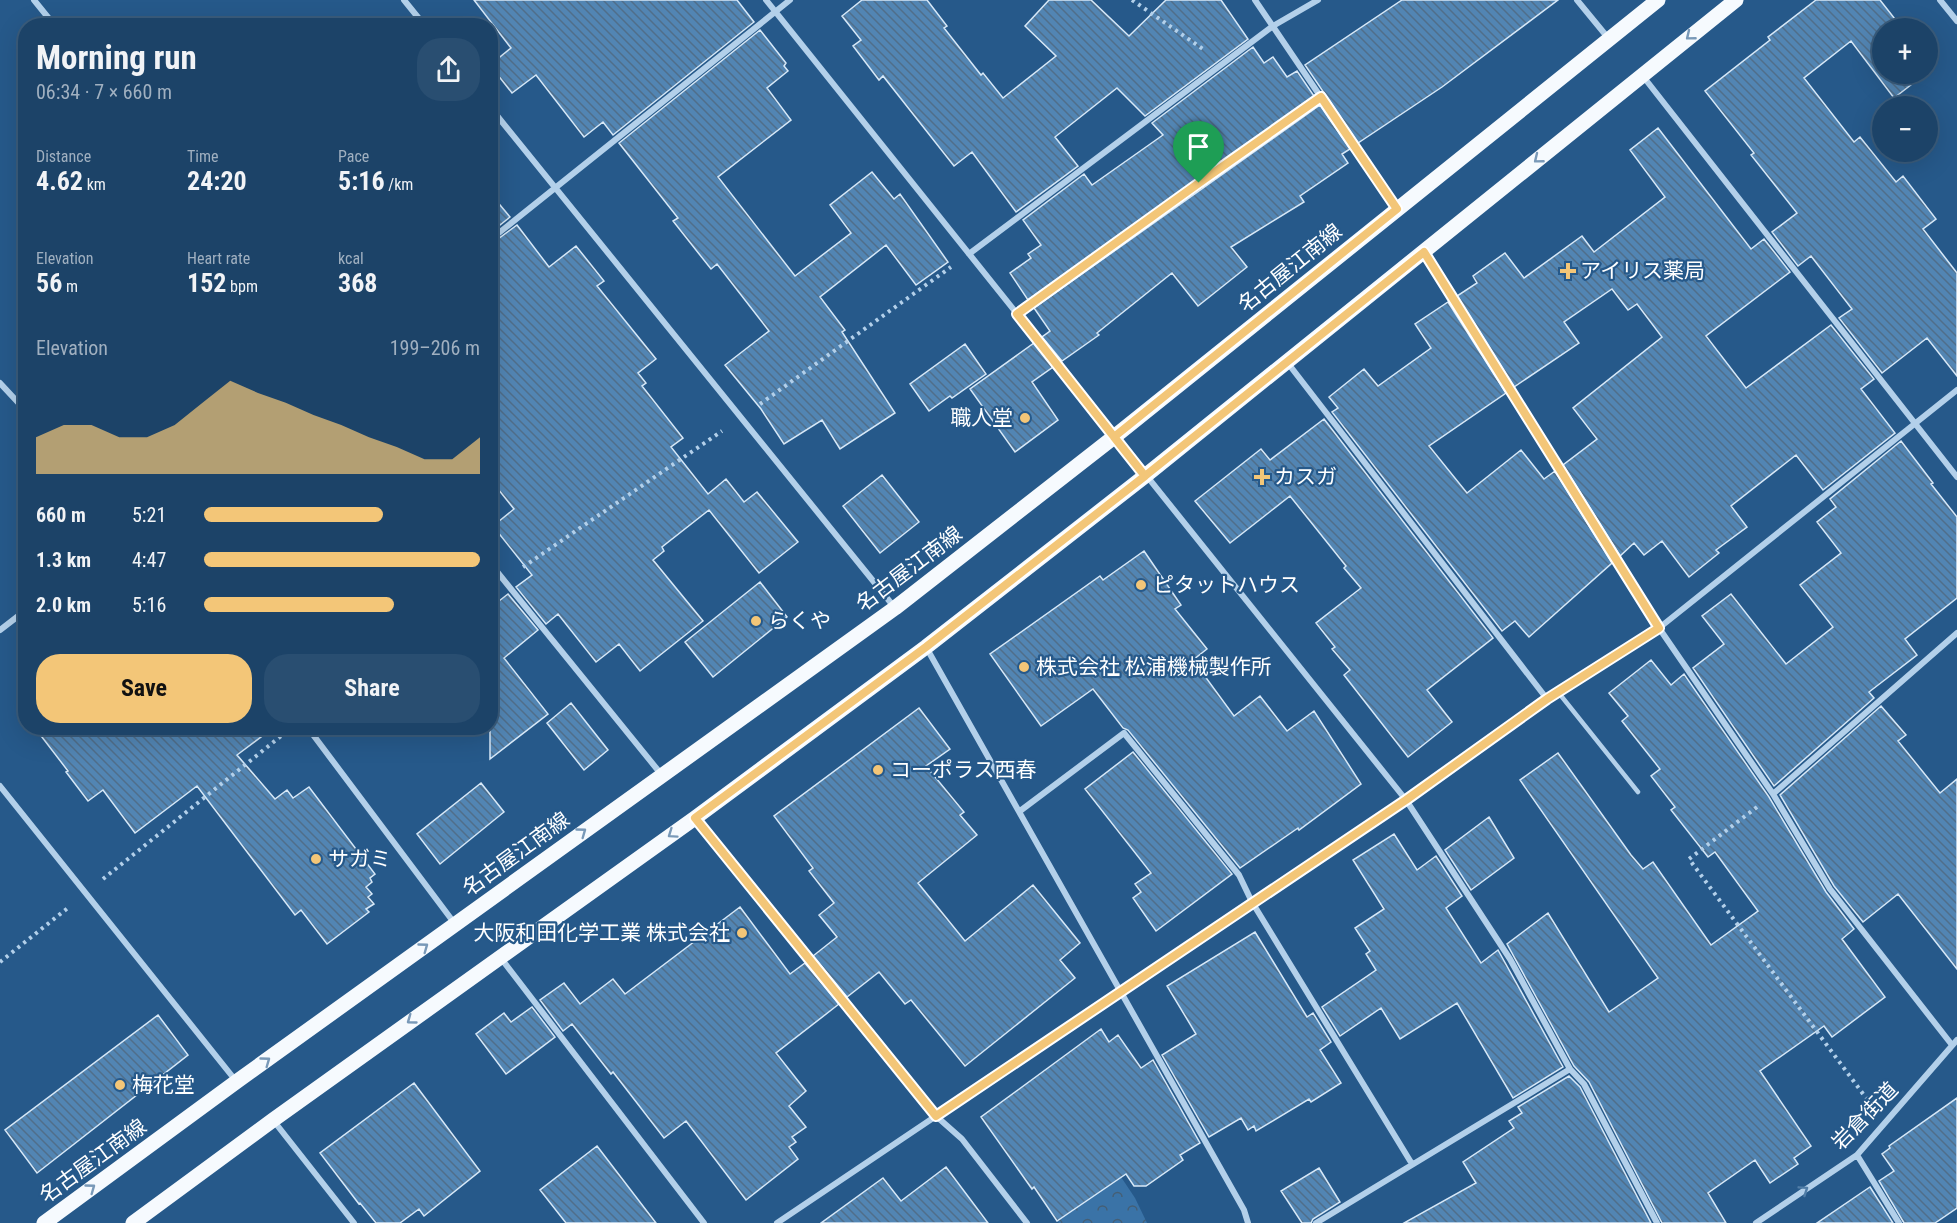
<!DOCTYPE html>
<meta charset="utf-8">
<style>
:root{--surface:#1c4368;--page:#294e71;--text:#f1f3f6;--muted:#a0b0c0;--line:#3a5c7c;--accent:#f3c678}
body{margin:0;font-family:"Roboto Condensed","Noto Sans JP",sans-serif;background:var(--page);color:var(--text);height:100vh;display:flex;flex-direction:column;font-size:22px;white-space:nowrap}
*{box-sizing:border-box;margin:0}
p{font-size:20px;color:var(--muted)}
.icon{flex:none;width:33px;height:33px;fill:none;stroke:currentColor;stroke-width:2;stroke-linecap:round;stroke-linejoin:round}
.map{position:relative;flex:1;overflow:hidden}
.drawer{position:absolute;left:18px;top:18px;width:480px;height:717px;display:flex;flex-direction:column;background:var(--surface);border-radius:24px;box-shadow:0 6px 24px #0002,0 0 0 2px var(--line)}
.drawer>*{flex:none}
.fabs{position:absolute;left:1872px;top:18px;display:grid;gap:12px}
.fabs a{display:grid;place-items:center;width:66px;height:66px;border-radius:50%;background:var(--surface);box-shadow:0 6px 24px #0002,0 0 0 2px var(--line);font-size:30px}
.pin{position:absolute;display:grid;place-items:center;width:51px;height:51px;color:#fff;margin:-62px -26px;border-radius:50% 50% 50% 0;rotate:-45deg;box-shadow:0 0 6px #0007}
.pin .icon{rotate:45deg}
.round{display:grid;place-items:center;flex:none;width:63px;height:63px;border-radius:24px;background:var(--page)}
.summary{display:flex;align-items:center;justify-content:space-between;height:102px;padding:0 18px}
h1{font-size:33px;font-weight:700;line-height:45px}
.metrics{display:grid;grid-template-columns:repeat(3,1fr);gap:9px;height:102px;padding:6px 18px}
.metrics div{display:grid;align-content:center}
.metrics b{font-size:26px;font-weight:700}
.metrics small{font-size:16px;font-weight:400}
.metrics p{font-size:16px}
.chart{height:168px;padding:12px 18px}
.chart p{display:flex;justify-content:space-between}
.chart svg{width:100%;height:108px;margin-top:6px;fill:var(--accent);opacity:.7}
.button{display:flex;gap:12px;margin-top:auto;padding:12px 18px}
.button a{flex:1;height:69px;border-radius:24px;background:var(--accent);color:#111;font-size:24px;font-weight:700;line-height:69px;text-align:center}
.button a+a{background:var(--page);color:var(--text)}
ul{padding:0 18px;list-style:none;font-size:20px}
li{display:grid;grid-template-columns:96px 72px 1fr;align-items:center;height:45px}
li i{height:15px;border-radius:8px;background:var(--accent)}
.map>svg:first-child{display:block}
</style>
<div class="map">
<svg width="1957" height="1223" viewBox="0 0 1957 1223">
<defs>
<pattern id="forest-crowns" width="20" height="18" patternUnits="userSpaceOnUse" patternTransform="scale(1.5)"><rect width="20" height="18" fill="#3a73a7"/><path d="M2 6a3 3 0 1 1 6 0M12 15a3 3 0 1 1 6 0" fill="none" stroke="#445e75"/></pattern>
<pattern id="building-back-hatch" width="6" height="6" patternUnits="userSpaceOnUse" patternTransform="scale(1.5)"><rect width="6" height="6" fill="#5285b3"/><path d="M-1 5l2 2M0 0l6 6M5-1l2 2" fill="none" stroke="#506e8a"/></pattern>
</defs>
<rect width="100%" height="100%" fill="#26598a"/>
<path fill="url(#forest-crowns)" d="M1121,1177L1135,1198L1147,1223H1059L1057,1221Z"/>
<path fill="url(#building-back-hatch)" stroke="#d7e8f7" stroke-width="1.5" d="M474,0H737L754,22L613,135L603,122L584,137L536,75L512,93L490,65L511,48Z
M862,0H927L947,26L944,28L981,75L983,73L1003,98L1056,56L1025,26L1049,0H1091L1129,36L1166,0H1221L1248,39L1145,116L1117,88L1055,137L1078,166L1016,212L972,152L954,166L883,76L879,80L853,46L861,40L842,16Z
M1402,0H1558L1442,87L1358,143L1305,65Z
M1816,0H1880L1902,28H1882V74H1925L1894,98L1851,41L1804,78L1854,142L1860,137L1896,182L1903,176L1936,219L1923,229L1957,273V376L1927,338L1882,373L1839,318L1852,309L1811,256L1798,266L1772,232L1797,213L1751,155L1754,153L1705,91L1770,40L1768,37Z
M760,30L786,63L784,66L788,71L767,88L791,120L718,177L795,276L851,233L830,205L872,172L894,199L900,194L948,262L916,285L886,245L820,297L845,330L842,332L895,413L840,449L822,420L784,444L761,409L725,365L769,331L717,264L711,269L673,221L678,218L619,143Z
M1253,47L1264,63L1273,57L1287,77L1297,71L1314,96L1028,300L1010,273L1031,258L1028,254L1041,245L1023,220L1084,174L1092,185L1163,135L1152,123Z
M1320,105L1350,149L1342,154L1348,163L1300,196L1304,202L1231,247L1247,267L1198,306L1172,273L1097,333L1099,335L1062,361L1042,337L1050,331L1034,308Z
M1658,128L1751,249L1764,239L1790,272L1706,336L1746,388L1831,325L1874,379L1861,389L1895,433L1823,490L1796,455L1731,506L1747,527L1716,550L1719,553L1689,577L1662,541L1644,555L1634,543L1620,556L1563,465L1597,439L1573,408L1662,337L1637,304L1628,310L1612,289L1564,322L1579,343L1514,387L1457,296L1477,283L1473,276L1505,253L1524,278L1582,236L1594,252L1665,197L1630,150Z
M490,193L510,217L490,233Z
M517,225L549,267L576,246L604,281L597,286L656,359L638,373L646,383L642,386L683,438L671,447L708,494L726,479L744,502L757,492L798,542L759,573L709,510L662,547L664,551L653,560L703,621L640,671L619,644L596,662L558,614L546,624L516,587L532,575L493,526L514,509L490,479V245Z
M1448,302L1506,393L1429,446L1467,493L1521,450L1544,479L1555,471L1612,563L1529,637L1515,621L1502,631L1332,412L1338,408L1329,397L1364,369L1378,386L1431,348L1415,324Z
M1034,343L1053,367L1032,382L1058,420L1015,452L970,389Z
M965,344L986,374L952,398L950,396L929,411L910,384Z
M1324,419L1493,638L1427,690L1452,722L1408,757L1344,675L1350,670L1332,649L1335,647L1316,623L1361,588L1344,568L1346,566L1290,496L1230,543L1195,501L1261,449L1270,460Z
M1901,441L1933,483L1931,484L1957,517V598L1905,639L1917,655L1869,692L1874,698L1774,786L1693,668L1724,644L1702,616L1731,594L1786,664L1833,627L1800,585L1841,553L1817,522L1836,507L1830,499Z
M882,475L919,522L880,553L843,506Z
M1144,551L1181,605L1175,609L1207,649L1193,660L1234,716L1260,696L1287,731L1314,711L1361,784L1299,830L1298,828L1240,868L1128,730L1123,728L1093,689L1041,726L990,654L1100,576L1103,580Z
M760,582L787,617L713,677L685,642Z
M508,594L538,630L504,658L548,714L490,759V608Z
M1651,660L1671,685L1684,674L1769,797L1826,892L1854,929L1842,939L1885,997L1832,1037L1824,1026L1760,1071L1811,1146L1794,1158L1798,1164L1770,1183L1755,1160L1708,1193L1726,1223H1662L1589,1082L1574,1066L1507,944L1548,913L1609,1012L1658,978L1520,780L1558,753L1631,855L1643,869L1653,862L1711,945L1758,911L1715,852L1708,857L1671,810L1675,807L1651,776L1660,769L1622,721L1628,716L1609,693Z
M571,703L608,750L584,770L547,723Z
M1881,706L1906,735L1898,741L1940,793L1957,779V969L1898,894L1863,922L1834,886L1780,795Z
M919,708L950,749L926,766L964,812L960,815L977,835L918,883L965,941L1033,885L1080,943L1060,960L1075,978L965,1066L911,1000L905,1004L879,972L847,997L813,956L837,937L819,915L834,903L809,871L813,868L774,816Z
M35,728H273L237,755L275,799L287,790L293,798L309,787L375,874L370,878L372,882L366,887L372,894L368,897L374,904L366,909L369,912L327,944L301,910L295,915L197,786L135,833L103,790L88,801L66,772L68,771Z
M1133,752L1232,874L1156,931L1133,898L1141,892L1135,884L1151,873L1085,789Z
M481,783L504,812L440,864L417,834Z
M1489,817L1514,858L1471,890L1445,850Z
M1394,834L1417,870L1436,856L1462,896L1446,908L1481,963L1498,950L1563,1067L1513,1098L1457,1003L1400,1039L1381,1008L1340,1036L1322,1007L1376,970L1366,954L1370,951L1355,928L1384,909L1353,860Z
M740,907L790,974L805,963L839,1004L776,1053L806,1091L789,1106L806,1127L792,1137L796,1142L789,1147L798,1159L746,1200L686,1121L664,1138L613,1072L611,1074L572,1024L563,1031L540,1000L564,983L580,1004L613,979L625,994Z
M1255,932L1307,1017L1313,1013L1331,1042L1320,1050L1341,1083L1311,1102L1309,1099L1256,1131L1254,1126L1248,1130L1241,1118L1209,1137L1162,1055L1196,1034L1167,986Z
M532,1007L555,1037L506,1074L476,1034L504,1013L511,1022Z
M158,1015L188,1055L37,1173L5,1130Z
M1101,1029L1109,1042L1118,1035L1141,1068L1153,1060L1200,1143L1180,1155L1183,1160L1146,1186H1134L1126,1174L1057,1221L1034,1187L1032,1189L981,1117Z
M1569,1076L1580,1087L1651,1223H1404L1476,1183L1463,1162L1514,1128L1509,1121L1522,1113L1518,1107Z
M414,1083L480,1171L424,1216L419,1209L400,1223H376L360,1203L359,1204L320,1153Z
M1957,1098V1208L1935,1223H1904L1879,1181L1894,1171L1882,1154L1890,1148L1889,1146Z
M597,1146L656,1223H566L540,1190Z
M946,1167L988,1223H821L883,1178L901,1201Z
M1319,1168L1340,1202L1313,1219L1311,1223H1302L1281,1191Z
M1870,1187L1893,1223H1817Z"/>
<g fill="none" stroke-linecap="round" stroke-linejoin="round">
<path stroke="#b3d0ea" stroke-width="4" stroke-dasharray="3 4.5" stroke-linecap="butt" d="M1132,0L1203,49
M760,404L951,267
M523,567L722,431
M1757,807L1689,859L1872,1106
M103,879L286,732
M0,962L69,907"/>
<path stroke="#b3d0ea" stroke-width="4.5" d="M1558,692L1638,792"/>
<path stroke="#b3d0ea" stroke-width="6" d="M34,0L55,26
M404,0L425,26
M766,0L1406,800L1510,959L1570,1069L1584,1084L1657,1223
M1255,0L1396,208
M1577,0L1609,39
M1940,0L1957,21
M1642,75L1957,477
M490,107L895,608
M490,240L790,0
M1424,253L1659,628L1773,794L1830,889L1952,1045
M969,254L1273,26L1318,0
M1017,314L1321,97
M1287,362L1547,699
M0,383L26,411
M490,563L661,774
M0,630L26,610
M926,647L1244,1210L1248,1223
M308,728L455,924
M0,786L236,1081
M1773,794L1957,633
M1020,811L1124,733L1239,875L1252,902L1412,1164
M695,818L936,1116L962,1139L1027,1223
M500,957L704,1223
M273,1120L354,1223
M1857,1155L1899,1223
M777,1223L1406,800L1547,699L1659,628L1957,390
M1316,1223L1570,1069
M1756,1223L1857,1155L1957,1040"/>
<path stroke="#f6fafe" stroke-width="15" d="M44,1223L236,1082L895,608L1114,437L1658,0
M133,1223L273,1120L695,818L926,647L1145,476L1736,0"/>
</g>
<defs><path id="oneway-chevron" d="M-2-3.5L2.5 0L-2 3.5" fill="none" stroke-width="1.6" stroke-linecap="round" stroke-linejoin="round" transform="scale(1.5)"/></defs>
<g stroke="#7999b8">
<use href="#oneway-chevron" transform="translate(1690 36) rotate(141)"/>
<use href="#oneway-chevron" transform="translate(1538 159) rotate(141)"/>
<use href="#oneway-chevron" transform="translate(582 832) rotate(-36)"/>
<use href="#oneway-chevron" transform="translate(672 834) rotate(145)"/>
<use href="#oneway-chevron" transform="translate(424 947) rotate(-36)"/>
<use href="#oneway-chevron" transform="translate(411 1020) rotate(144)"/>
<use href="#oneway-chevron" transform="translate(266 1061) rotate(-36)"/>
<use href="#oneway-chevron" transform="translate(91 1188) rotate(-36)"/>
</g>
<use stroke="#507da7" href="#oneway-chevron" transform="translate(1804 1190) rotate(-34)"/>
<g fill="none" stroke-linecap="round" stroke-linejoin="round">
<g stroke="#fff" stroke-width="12">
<path id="route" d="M1199,183L1017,314L1145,476L926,647L695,818L936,1116L1406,800L1547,699L1659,628L1424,252L1145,476L1114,437L1397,209L1321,97L1199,183"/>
</g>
<use href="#route" stroke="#f3c678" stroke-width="8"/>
</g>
<g fill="#f3c678" stroke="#26598a" stroke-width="2">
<path d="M1565 262h6v6h6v6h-6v6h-6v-6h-6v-6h6z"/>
<circle cx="1025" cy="418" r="6"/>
<path d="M1259 468h6v6h6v6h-6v6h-6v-6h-6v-6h6z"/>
<circle cx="1141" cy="585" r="6"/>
<circle cx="756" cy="621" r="6"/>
<circle cx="1024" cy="667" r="6"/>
<circle cx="878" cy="770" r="6"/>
<circle cx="316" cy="859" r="6"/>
<circle cx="742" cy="933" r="6"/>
<circle cx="120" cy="1085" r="6"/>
</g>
<g text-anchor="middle" stroke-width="4.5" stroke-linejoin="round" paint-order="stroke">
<g font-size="21" fill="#fff" stroke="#26598a">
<text transform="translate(1290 268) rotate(-39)" y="7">名古屋江南線</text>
<text transform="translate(909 569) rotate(-37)" y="7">名古屋江南線</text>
<text transform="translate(516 854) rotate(-36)" y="7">名古屋江南線</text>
<text transform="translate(1865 1116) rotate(-46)" y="7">岩倉街道</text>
<text transform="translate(93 1161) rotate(-36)" y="7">名古屋江南線</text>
</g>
<g font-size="21" fill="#fff" stroke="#26598a" text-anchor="start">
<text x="1580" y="278">アイリス薬局</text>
<text x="1013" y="425" text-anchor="end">職人堂</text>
<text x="1274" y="484">カスガ</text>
<text x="1153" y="592">ピタットハウス</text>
<text x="768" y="628">らくや</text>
<text x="1036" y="674">株式会社 松浦機械製作所</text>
<text x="890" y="777">コーポラス西春</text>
<text x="328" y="866">サガミ</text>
<text x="730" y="940" text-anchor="end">大阪和田化学工業 株式会社</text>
<text x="132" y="1092">梅花堂</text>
</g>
</g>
</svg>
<div class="fabs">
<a>+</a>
<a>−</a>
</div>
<div class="pin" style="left:1199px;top:183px;background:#1e9e55"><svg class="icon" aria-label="arrive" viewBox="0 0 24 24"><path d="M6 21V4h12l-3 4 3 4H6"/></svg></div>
<section class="drawer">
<div class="summary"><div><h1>Morning run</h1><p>06:34 · 7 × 660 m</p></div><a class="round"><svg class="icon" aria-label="share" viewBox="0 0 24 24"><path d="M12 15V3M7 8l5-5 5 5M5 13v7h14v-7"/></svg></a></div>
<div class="metrics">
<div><p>Distance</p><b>4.62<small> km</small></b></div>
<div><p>Time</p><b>24:20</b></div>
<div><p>Pace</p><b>5:16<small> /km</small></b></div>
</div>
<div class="metrics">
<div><p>Elevation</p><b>56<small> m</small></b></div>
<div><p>Heart rate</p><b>152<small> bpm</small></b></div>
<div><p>kcal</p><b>368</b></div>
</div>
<div class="chart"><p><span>Elevation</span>199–206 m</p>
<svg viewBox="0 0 160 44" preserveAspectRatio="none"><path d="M0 44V29L10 24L20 24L30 29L40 29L50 24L60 15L70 6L80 11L90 15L100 20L110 24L120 29L130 33L140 38L150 38L160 29V44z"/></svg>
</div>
<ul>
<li><b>660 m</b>5:21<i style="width:65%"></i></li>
<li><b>1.3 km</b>4:47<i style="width:100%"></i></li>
<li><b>2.0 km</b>5:16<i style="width:69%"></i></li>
</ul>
<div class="button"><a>Save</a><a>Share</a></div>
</section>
</div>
